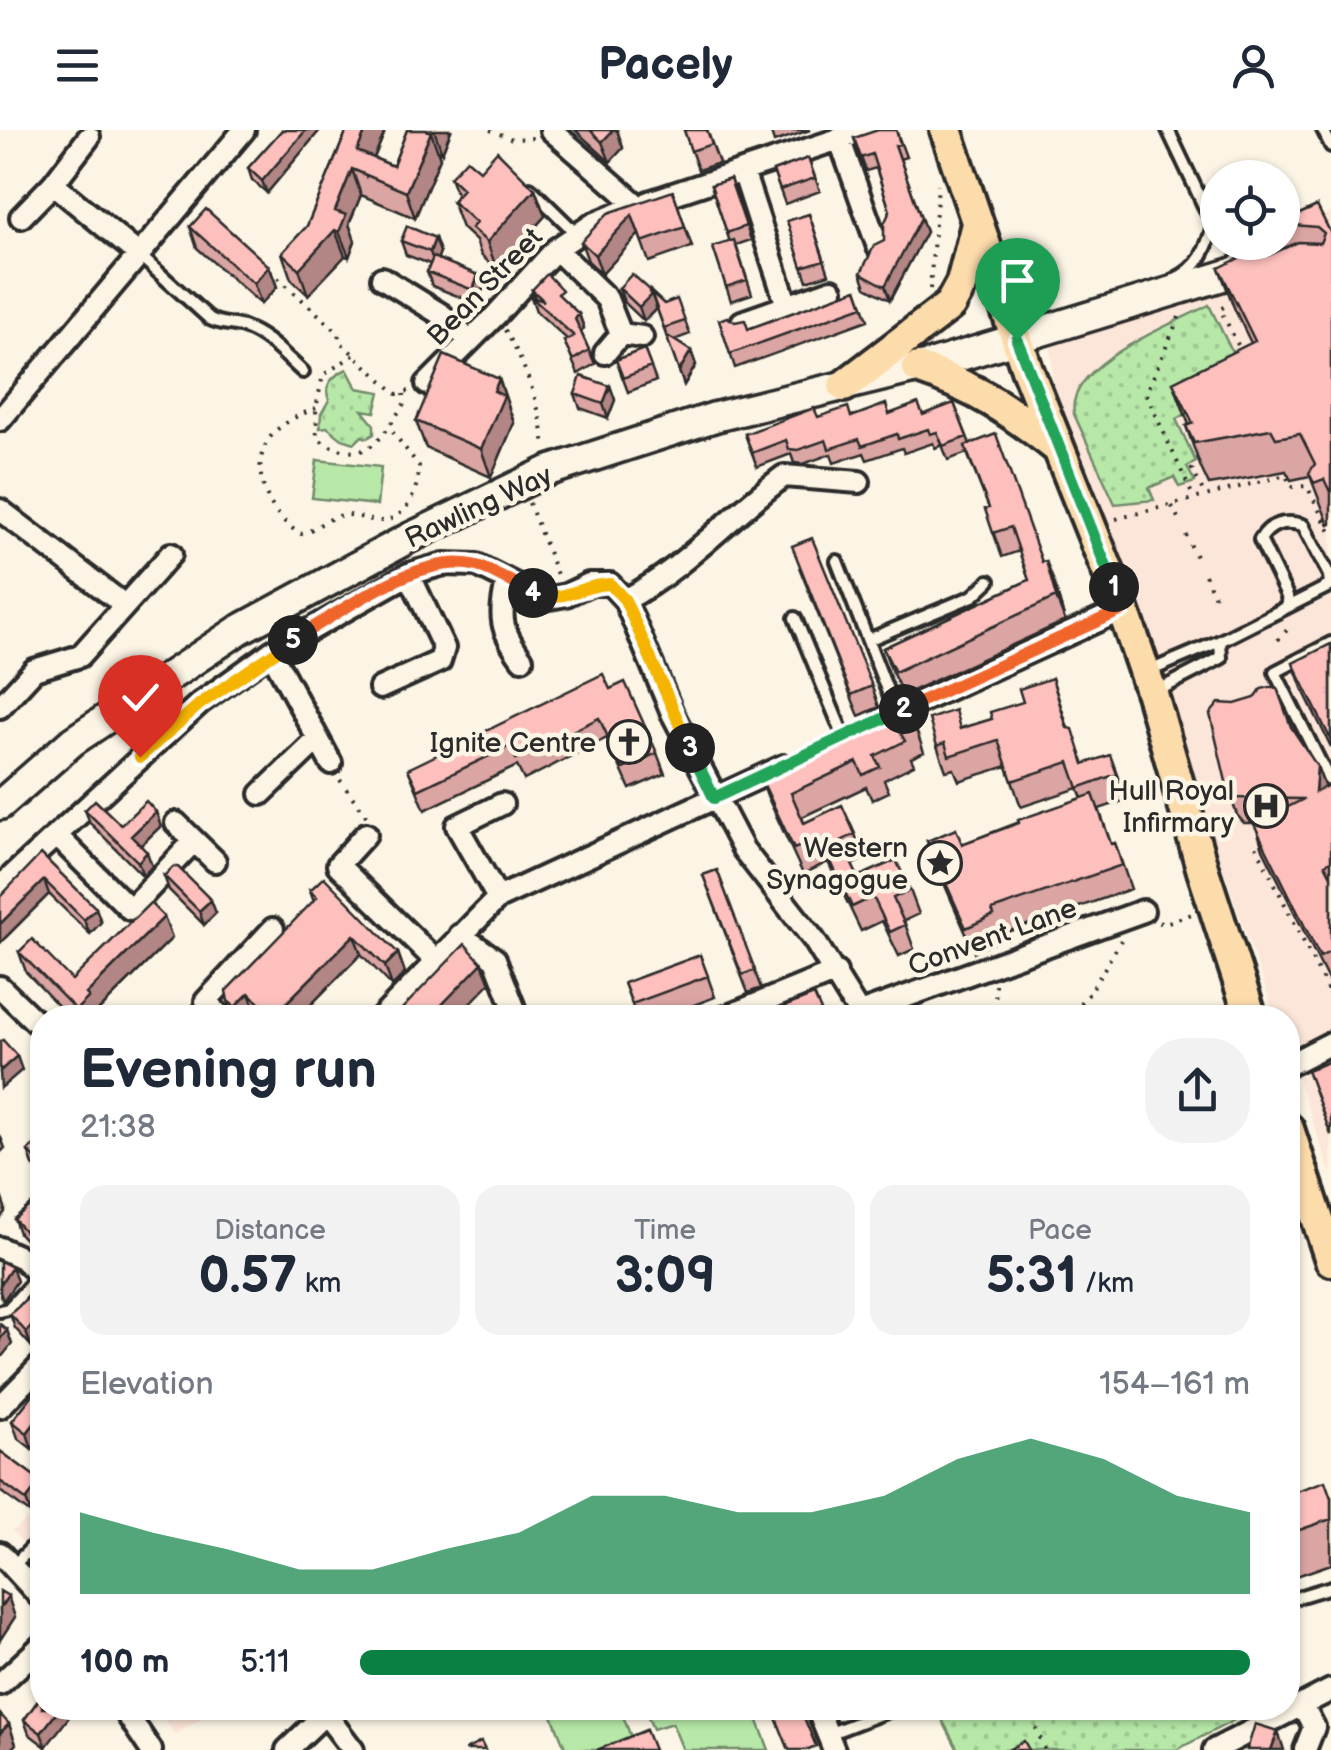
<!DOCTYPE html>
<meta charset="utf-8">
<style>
:root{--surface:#fff;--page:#f2f2f3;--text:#1f2937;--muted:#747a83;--accent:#0b8043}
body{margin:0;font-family:"Balsamiq Sans",sans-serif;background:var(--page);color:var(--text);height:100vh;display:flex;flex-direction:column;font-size:38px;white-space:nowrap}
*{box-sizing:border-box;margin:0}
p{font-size:32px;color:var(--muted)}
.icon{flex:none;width:55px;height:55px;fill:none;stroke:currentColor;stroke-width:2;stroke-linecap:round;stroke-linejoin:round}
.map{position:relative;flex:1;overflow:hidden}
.details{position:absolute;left:30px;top:875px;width:1270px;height:715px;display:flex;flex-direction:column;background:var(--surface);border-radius:40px;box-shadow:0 2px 8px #0004}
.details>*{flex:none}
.buttons{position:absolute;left:1200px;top:30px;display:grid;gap:20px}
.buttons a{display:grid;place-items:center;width:100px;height:100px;border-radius:50%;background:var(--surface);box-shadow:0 2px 8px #0004;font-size:50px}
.pin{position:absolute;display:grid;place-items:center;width:85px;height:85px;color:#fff;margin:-102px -42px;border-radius:50% 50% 50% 0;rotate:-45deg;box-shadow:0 0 10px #0007}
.pin .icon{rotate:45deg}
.km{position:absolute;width:50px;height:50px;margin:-25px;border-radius:50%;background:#222;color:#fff;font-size:28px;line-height:50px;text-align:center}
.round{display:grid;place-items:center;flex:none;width:105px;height:105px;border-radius:40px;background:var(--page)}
.summary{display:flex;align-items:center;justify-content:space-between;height:170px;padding:0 50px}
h1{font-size:55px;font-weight:700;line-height:75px}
.stats{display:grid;grid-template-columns:repeat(3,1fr);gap:15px;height:170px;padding:10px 50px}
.stats div{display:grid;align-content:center;border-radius:25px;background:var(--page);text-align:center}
.stats b{font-size:50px;font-weight:700}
.stats small{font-size:28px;font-weight:400}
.stats p{font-size:28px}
.chart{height:280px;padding:20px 50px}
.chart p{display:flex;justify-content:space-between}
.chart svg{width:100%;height:180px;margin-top:10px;fill:var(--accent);opacity:.7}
ul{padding:0 50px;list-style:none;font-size:32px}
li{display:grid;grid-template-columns:160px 120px 1fr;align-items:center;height:75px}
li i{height:25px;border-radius:12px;background:var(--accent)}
header{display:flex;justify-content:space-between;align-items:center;height:130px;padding:0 50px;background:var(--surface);font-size:45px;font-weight:700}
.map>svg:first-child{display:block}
</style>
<header><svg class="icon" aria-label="menu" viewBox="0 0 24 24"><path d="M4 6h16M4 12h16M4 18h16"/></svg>Pacely<svg class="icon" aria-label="person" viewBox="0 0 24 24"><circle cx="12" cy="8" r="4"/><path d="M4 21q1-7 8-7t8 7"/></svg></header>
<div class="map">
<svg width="1331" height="1620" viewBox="0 0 1331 1620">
<defs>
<pattern id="park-dots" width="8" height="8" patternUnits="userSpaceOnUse" patternTransform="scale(2.5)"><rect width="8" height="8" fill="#b7e8a8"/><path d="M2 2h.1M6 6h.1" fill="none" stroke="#9ec791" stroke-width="1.8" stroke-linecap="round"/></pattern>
</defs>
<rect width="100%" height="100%" fill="#fcf5e5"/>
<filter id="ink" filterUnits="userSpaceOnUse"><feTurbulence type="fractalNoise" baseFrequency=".01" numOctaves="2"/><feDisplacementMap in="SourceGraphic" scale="20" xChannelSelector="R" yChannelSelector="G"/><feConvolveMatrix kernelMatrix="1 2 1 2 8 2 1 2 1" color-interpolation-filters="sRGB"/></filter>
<g filter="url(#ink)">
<path fill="#fce5d9" d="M1331,82V1044L1288,920V888L1276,887L1054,266L1050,201L1226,136L1271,113L1282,112L1283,107Z
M42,1378V1434L12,1401Z
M157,1578H218L175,1605Z"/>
<path fill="#b7e8a8" stroke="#718a6a" stroke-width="2.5" d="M317,330L381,337L377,375L312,368Z
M549,1578H620L631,1607L598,1620H566Z
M644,1578H753L769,1620H683L672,1593L653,1599Z"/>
<path fill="url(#park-dots)" stroke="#718a6a" stroke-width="2.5" d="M1209,175L1248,254L1176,289L1196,332L1187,337L1195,352L1179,357L1174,347L1149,358L1154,370L1115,374L1074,284C1065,234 1173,194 1209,175Z
M347,239L357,258L380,262L375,282L362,280L374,295V304L367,308L362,306L355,313L342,309L327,297L320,298L321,284L329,270C323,255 334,245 347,239Z
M936,1578H1245L1248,1583L1176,1620H958Z"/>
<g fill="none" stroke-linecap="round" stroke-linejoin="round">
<g stroke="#2b2b2b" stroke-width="18">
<path id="lane" d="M1168,0L1213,95C1207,119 1199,138 1175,149
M1323,0L1331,16
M530,58L577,104
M138,124L210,189C222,195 231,193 243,197C267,205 285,226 303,242
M837,431L896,583
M1288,476L1287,466L1260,410C1270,393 1284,390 1303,395L1329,445L1330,456
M795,488L844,607
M868,510L973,466L989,451
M1331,513L1275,542L1331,654
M1147,542L1220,511L1331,455
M1153,563L1221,528L1220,511
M0,1181L8,1179L39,1145
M13,1436L42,1407
M1288,1470L1331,1457
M828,1604L896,1578"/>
</g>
<g stroke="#2b2b2b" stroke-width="28">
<path id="street" d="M551,0L637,75
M839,8L878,117
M743,41L787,176
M53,54L138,124
M649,72L866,0
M21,87L53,54L89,7
M556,119L607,169L621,204
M382,148L442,185L469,210
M742,192L832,160
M605,223L621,204L642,207
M427,254L496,185L556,119L593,94L622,82
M0,290L244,0
M0,380L123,474
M507,452C499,488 500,499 522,529
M625,470C684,439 730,386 784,346L859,352
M271,522L331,633
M380,558L440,531L444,518L409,444
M0,577L34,540L80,526L171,424
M883,589L1123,479
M261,664L317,610
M176,693L215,731
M366,704L338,735L435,830
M56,705L130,779L194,711
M0,757L200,573L271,522L409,444L444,434L477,435L544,469L566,465L589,454H610L625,470L672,583L743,719L814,810L862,888
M498,768L457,696L502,674
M460,805L495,829L518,888
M0,857L42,898
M860,883L1143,781
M222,888L206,871L273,799
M381,888L498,768L784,636
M723,888L836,842
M1288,935L1331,913
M0,1118L22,1128L42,1147
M0,1277L42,1234
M0,1423L42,1469
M0,1554L42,1515
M1303,1576L1314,1597L1305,1620
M123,1578L151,1620
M817,1578L834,1620
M324,1582L353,1620
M287,1620L331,1578
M1214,1620L1331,1560"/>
</g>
<g stroke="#2b2b2b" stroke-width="35">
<path id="secondary" d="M0,675L73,611L239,500L407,409L548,341L715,287L937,233L1232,143L1256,132"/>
</g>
<g stroke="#2b2b2b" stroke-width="38">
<path id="primary" d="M946,0L1027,239L1123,479L1152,564L1203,741L1251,888
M918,238C975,257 1011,281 1058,318
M844,256L950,175L962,153L977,94
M1288,999L1331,1130"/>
</g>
<path stroke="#2b2b2b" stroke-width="4" stroke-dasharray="2.5 8" stroke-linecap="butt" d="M490,0L512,9L533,8
M270,141L339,203V211L397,264L413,260
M930,159L938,54
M1233,172L1220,179L1240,219
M1179,187L1146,264L1193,366
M505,200C525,233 541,278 545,317
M354,225L323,245L316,278L317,307C326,316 335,318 346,321C376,327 389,294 405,273L404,264
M316,278C299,285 280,293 269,309C247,341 271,388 301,404C314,400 330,386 344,385C356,384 370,392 383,391C410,387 418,358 419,336L388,296
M1202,334L1192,339L1205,365
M529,373L558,447
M1172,376L1179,390
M1116,389L1286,345L1291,357L1307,356L1331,404
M1186,405L1198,431
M1205,445L1215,467
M1278,510L1287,500L1285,496
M340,650L367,687
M1262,710L1255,714L1327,859L1331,857
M1159,792L1162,794L1192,784
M995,854L996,888
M1065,888L1090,863L1121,810
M1028,1578L1045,1620"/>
<use href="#lane" stroke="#fcf5e5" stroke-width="10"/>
<use href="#street" stroke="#fcf5e5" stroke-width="20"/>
<use href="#secondary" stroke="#fcf5e5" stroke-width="28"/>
<use href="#primary" stroke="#fddcac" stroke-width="30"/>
</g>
<path fill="#daa5a3" stroke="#2b2b2b" stroke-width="2.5" d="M282,0H320L267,63L252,50L248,38Z
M347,0L384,4L374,28L393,36L407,0L451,1L442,23L437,19L440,28L415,88L361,65L349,94L355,111L349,127L345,126L308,165L291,149L282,123L307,96Z
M575,0H617L623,18L610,32Z
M684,0H707L719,33L698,40Z
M770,0H810L774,12Z
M896,0L906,27L900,29L926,102L890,170L866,157L861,143L884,111L890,81L876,38L866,41L854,8Z
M808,28L820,61L785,74L773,41Z
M480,40L535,59L545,86L497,140L481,125L476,111L462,98L452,71L457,65L450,47Z
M730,49L751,110L736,115L752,164L731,171L713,117L730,112L711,55Z
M673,61L692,117L649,132L639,104L602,144L588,131L581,112Z
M1317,76L1331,104V394L1329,395L1310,346L1291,350L1286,341L1209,355L1201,338L1186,296L1189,295L1173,252L1251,213L1235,180L1219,138L1266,122L1262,112H1282V92Z
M809,84L829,144L807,151L787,91Z
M190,97L269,136L277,157L261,174L197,118Z
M435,108L440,122L437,129L478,145L483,159L478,174L432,156L427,142L430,134L406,125L401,111Z
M619,158L650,160L655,174V180L644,191L624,172Z
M857,159L868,190L735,238L719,190L748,199Z
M532,160L567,173L579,184L584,198L581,202L595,234L578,244L564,211L567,209L536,181L531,167L535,168Z
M651,162L664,174L682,183L690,204L674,210L691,221L696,235L684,255Z
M644,219L656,251L628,262L616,230Z
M499,249L514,293L491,347L426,318L416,291Z
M610,256L615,270L608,288L580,278L575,264Z
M954,273L970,314L1055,455L1065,491L903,565L892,542L883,518L1029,450L1019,421L1002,427L985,379L989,378L967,323L948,330L942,315L935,318L933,313L904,323L902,318L867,330L864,323L834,333L831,324L803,334L794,333L791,324L757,337L745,304L818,287L889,284L923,285Z
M799,437L872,556L879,577L859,586Z
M1331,514V617L1302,558L1293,533Z
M1052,548L1068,598L1085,634L1110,625L1126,670L1099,679L1111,714L1115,713L1131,759L1001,804L1002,809L974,822L936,735L927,711L962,714L1082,668L1078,658L1021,677L1007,636L959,651L954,639L946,641L937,616L961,598L992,589L1023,572Z
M610,559L657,623L665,644L630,659L607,608L524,650L517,636L425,680L408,639Z
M915,597L924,622L911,628L914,635L884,650L889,662L872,670L866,657L802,687L804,693L855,704L864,729L852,735L858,747L910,760L919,784L904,791L914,819L899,826L882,791L861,801L828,732L803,744L768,668L759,644Z
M1331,654V851L1329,852L1263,719L1255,693H1244L1237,685L1228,660L1325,657Z
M85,680L121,695L161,696L141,715L152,736L143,746L90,693Z
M41,724L101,792L90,804L49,764L0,813Z
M717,740L761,858L748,863L703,745Z
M164,746L216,783L204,795L169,760Z
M310,760L398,823L405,843L392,856L361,824L299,886L300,888H262L256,882L251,888H234L228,871L314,771Z
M172,808L95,884L96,888H70L26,842L19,822L72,850Z
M700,825L715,867L660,888H637L624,853Z
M814,865L823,888H756Z
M42,1007V1044L33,1035L28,1021Z
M41,1066L32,1117L19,1103L14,1089Z
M42,1181V1205L31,1216L15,1198L10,1184Z
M42,1253L32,1319L18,1308L12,1291Z
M0,1321L41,1351L42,1357V1369L31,1384L0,1361Z
M1288,1364L1331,1367V1434L1288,1449Z
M42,1565L46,1617L29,1604L24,1590Z"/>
<path fill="#b18684" stroke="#2b2b2b" stroke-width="2.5" d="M306,0H320L267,63L262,51Z
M366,0H382L384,4L366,46L357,21Z
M434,0H451L442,23Z
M613,0H617L623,18L610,32L602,12Z
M431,2L440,28L415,88L406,62Z
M895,15L926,102L890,170L885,156Z
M352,39L361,65L349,94L355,111L349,127L339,102L335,81Z
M535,59L545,86L497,140L487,112Z
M632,85L639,104L602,144L595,125Z
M335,100L345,126L308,165L299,139Z
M435,108L440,122L435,136L430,122Z
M269,136L277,157L261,174L254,154Z
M478,145L483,159L478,174L473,160Z
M650,160L655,174V180L644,191L639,177Z
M579,184L584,198L580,203L575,189Z
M691,221L696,235L684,255L679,241Z
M499,249L514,293L491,347L481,319L494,261Z
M610,256L615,270L608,288L603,274Z
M1046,431L1055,455L1065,491L1056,467Z
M1317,636L1326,661L1315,662Z
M156,682L161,696L136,720L131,706Z
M147,722L152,736L143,746L138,732Z
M44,750L49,764L0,813V794Z
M211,770L216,783L204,795L199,781Z
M96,778L101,792L90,804L84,790Z
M164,787L172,808L95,884L96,888H78L76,880L86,864Z
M354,805L361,824L298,888L286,873Z
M398,823L405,843L392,856L385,836Z
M482,833L490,853L456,888H429Z
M249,863L256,882L251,888H239L235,877Z
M17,926L22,940L1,958L0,941Z
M0,1005L5,1018L0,1023Z
M0,1063L5,1077V1082L0,1088Z
M42,1090V1108L32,1117L27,1104Z
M12,1137L17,1151L3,1171L0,1162V1155Z
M42,1186V1205L31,1216L26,1202Z
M7,1200L12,1214L0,1229V1209Z
M42,1283V1307L32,1319L27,1303Z
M41,1351L42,1357V1369L31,1384L26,1370Z
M8,1466L15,1487L0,1510V1478Z
M60,1578H76L46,1617L41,1603Z
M9,1594L16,1614L10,1620H0V1603Z
M1278,1601L1284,1620H1271Z"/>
<path fill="#fdc0bd" stroke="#2b2b2b" stroke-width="2.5" d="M282,0H306L262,51L248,38Z
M347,0H366L357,21L393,36L407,0H426L431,2L406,62L352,39L335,81L346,85L339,102L335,100L299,139L282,123L307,96Z
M590,0H613L602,12Z
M684,0H707L712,14L691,21Z
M878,0H896L900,14L895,15L921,88L885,156L861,143L874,116L884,111V94L890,81L872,24L861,28L854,8Z
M497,21L535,59L487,112L471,98L476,93L452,71L463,59L450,47L467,29L480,40Z
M808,28L815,48L780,60L773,41Z
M730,49L746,96L727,103L711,55Z
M673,61L685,97L642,112L632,85L595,125L581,112L608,83Z
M1317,76L1331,104V364L1324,349L1314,353L1309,343L1315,334L1300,304L1276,308L1271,299L1194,313L1186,296L1193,293L1173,252L1255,211L1219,138L1260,118L1269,125L1298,112L1320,113L1324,103L1317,97L1294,95L1282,101V92Z
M206,79L269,136L254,154L190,97Z
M809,84L824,130L802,137L787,91Z
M407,96L435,108L430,122L401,111Z
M734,110L747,150L726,157L713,117Z
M433,127L478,145L473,160L427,142Z
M547,144L562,160L558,164L579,184L575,189L589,220L573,230L564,211L574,206L531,167L544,171L532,160Z
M632,144L650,160V166L639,177L619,158Z
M857,159L863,176L730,224L719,190L727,187L735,192L745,190L748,199Z
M651,162L664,174L677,169L685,191L664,198Z
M666,205L691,221L679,241Z
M644,219L651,237L623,248L616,230Z
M444,225L499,249L494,261L504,266L481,319L416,291Z
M581,246L610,256L603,274L575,264Z
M918,273L923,285L954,273L967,307L943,316L937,302L930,304L928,299L898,309L897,304L862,316L859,309L829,319L826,310L798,320L789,319L786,310L752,323L745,304L814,278L818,287L848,277L851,287L886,274L889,284Z
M996,304L1042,432L1046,431L1056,467L895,542L883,518L1029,450L1011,397L993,403L985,379L989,378L965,316Z
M812,408L872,556L851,565L792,416Z
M1331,514V610L1293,533Z
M603,544L610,559L625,552L657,623L623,639L599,588L516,629L510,616L418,660L408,639Z
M1052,548L1067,598L1073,599L1084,634L1110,625L1117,644L1078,658L1069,632L1012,651L998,610L949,626L945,613L937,616L929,589L955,580L960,599L992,589L990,582L1023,572L1019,559Z
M1270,557L1277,558L1291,597L1317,636L1315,662L1331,654V731L1325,734L1331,746V821L1320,827L1254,694L1304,669L1235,668L1228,660L1210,584L1219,573L1235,574L1255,568L1261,559Z
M903,571L915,597L901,604L905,611L875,626L880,637L863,645L857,632L791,663L804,693L842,675L855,704L841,711L858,747L896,730L910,760L893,768L905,795L890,802L873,767L852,777L820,708L794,719L759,644Z
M1093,664L1111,714L1115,713L1122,735L992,780L994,785L966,798L927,711L956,699L962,714L1019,693L1018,690Z
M95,670L121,695L146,671L156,682L131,706L147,722L138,732L85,680Z
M41,724L96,778L84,790L44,750L0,794V767Z
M173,737H178L211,770L199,781L164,746Z
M717,740L755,840L742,845L703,745Z
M324,747L398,823L385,836L354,805L286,873L300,888H274L249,863L235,877L228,871L226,861L317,767L310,760Z
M150,773L164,787L86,864L89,867L76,880L19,822L32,809L72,850Z
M465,814L482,833L429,888H403L398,883Z
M700,825L708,846L632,874L624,853Z
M814,865L821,881L804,888H756Z
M475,880L478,888L454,887Z
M3,910L17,926L0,941V912Z
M1331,931V1005L1307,940Z
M42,1007V1035L28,1021Z
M41,1066L42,1068V1090L27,1104L14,1089Z
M0,1131L12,1137L0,1155Z
M29,1167L42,1181V1186L26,1202L10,1184Z
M0,1194L7,1200L0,1209Z
M42,1253V1283L27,1303L12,1291Z
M0,1321L41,1351L26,1370L0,1351Z
M1325,1351L1331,1368V1389L1288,1404V1364Z
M0,1461L8,1466L0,1478Z
M42,1565V1578H60L41,1603L24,1590Z
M772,1578H800L816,1616L806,1620H789Z
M0,1584L9,1594L0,1603Z
M1255,1594L1278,1601L1271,1620H1247Z
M646,1600L654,1620H597Z
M1024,1611L1029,1620H1008Z
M481,1612L485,1620H465Z"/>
</g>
<g fill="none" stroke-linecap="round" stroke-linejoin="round" filter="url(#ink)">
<g stroke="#fff" stroke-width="20">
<path id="split-1" d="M1017,210L1114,457"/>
</g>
<g stroke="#fff" stroke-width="20">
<path id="split-2" d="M904,579L1122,480L1114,457"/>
</g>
<g stroke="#fff" stroke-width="20">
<path id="split-3" d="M690,618L714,668L904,579"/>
</g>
<g stroke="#fff" stroke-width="20">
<path id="split-4" d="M533,463C559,475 583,454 610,454L625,470L690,618"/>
</g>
<g stroke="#fff" stroke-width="20">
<path id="split-5" d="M293,510C339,483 422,420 477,436C496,441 515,455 533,463"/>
</g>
<g stroke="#fff" stroke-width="20">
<path id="split-6" d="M140,627L200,574L293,510"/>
</g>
<use href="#split-1" stroke="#22a559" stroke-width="12"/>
<use href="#split-2" stroke="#f0652b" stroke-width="12"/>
<use href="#split-3" stroke="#22a559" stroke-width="12"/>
<use href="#split-4" stroke="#f5b400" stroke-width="12"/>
<use href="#split-5" stroke="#f0652b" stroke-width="12"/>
<use href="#split-6" stroke="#f5b400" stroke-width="12"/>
</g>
<defs>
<g id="church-ring" transform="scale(2.25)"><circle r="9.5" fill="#fcf5e5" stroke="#2b2b2b" stroke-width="1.5"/><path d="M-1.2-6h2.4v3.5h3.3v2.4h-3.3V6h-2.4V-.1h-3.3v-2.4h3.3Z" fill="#2b2b2b"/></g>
<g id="hospital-ring" transform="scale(2.25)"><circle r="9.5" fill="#fcf5e5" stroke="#2b2b2b" stroke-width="1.5"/><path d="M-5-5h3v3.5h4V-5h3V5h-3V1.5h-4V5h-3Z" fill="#2b2b2b"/></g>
<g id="sight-ring" transform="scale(2.25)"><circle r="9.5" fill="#fcf5e5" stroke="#2b2b2b" stroke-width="1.5"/><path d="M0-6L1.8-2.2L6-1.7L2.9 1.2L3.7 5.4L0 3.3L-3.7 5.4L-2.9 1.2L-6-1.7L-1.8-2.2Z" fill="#2b2b2b"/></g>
</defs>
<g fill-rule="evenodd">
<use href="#church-ring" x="629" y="612"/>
<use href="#hospital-ring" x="1266" y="676"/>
<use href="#sight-ring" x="940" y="733"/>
</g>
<g text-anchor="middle" stroke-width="9" stroke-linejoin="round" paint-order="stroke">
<g font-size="28" fill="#2b2b2b" stroke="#fcf5e5">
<text transform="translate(484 156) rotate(-46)" y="10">Bean Street</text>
<text transform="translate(478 376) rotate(-25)" y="10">Rawling Way</text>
<text transform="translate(992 806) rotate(-20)" y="10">Convent Lane</text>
</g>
<g font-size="28" fill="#2b2b2b" stroke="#fcf5e5" text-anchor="end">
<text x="596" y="622">Ignite Centre</text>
<text x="1234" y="670">Hull Royal<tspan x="1234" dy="32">Infirmary</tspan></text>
<text x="908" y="727">Western<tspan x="908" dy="32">Synagogue</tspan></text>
</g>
</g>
</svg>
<div class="buttons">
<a><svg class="icon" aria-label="locate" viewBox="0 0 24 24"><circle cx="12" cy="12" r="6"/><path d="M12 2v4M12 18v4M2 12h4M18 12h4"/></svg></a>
</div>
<div class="pin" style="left:1017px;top:210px;background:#1e9e55"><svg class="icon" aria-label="arrive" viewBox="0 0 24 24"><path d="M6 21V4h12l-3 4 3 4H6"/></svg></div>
<div class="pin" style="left:140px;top:627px;background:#d93025"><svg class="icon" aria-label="check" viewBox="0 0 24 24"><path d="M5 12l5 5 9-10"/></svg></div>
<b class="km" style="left:1114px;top:457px">1</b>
<b class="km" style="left:904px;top:579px">2</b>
<b class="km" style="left:690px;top:618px">3</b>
<b class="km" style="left:533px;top:463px">4</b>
<b class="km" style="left:293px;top:510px">5</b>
<section class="details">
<div class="summary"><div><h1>Evening run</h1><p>21:38</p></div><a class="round"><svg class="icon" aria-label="share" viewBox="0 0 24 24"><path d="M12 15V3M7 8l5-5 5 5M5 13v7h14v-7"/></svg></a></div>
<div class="stats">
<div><p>Distance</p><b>0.57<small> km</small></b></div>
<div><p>Time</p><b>3:09</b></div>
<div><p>Pace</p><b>5:31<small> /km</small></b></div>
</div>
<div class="chart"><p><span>Elevation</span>154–161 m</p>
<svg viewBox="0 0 160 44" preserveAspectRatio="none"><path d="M0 44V24L10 29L20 33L30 38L40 38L50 33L60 29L70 20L80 20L90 24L100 24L110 20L120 11L130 6L140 11L150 20L160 24V44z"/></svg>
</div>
<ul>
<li><b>100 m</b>5:11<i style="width:100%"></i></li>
</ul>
</section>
</div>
